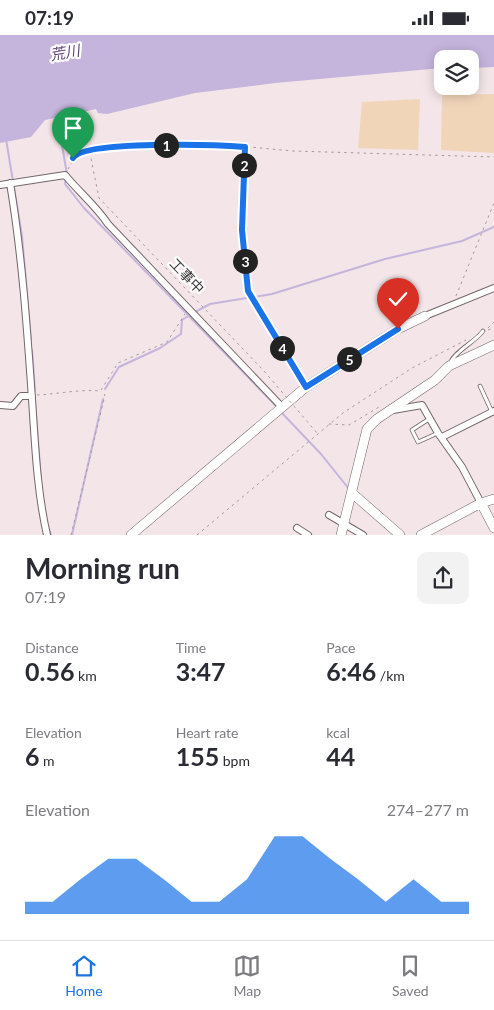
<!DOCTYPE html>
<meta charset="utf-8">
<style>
:root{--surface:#fff;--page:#f2f2f3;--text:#2b2b33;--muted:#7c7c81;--line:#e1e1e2;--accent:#1a73e8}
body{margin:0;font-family:Lato,"Noto Sans JP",sans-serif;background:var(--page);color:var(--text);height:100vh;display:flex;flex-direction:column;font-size:19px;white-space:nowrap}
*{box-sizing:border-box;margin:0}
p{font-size:16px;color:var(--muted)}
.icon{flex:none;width:28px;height:28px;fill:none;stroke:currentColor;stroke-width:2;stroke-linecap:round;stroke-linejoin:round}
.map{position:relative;height:500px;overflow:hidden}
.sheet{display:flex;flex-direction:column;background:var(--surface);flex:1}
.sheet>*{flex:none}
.controls{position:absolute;left:434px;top:15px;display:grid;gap:10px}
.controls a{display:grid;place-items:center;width:45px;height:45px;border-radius:10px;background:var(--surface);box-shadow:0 2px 12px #0003;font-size:25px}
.pin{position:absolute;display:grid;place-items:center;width:42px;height:42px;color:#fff;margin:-51px -21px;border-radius:50% 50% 50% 0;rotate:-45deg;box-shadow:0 0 5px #0007}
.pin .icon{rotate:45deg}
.km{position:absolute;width:25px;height:25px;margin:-12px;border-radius:50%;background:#222;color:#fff;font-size:14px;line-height:25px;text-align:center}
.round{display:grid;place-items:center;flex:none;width:52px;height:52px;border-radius:10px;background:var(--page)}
.headline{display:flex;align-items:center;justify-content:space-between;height:85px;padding:0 25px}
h1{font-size:28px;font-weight:700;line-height:38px}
.figures{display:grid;grid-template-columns:repeat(3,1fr);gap:8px;height:85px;padding:5px 25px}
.figures div{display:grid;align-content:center}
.figures b{font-size:25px;font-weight:700}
.figures small{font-size:14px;font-weight:400}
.figures p{font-size:14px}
.chart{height:140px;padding:10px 25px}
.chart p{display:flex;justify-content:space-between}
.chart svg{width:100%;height:90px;margin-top:5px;fill:var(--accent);opacity:.7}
.status{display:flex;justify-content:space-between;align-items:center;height:35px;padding:0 25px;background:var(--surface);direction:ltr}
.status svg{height:14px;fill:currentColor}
.dock{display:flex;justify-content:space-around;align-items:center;height:70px;border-top:1px solid var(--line);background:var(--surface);font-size:14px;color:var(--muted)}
.dock a{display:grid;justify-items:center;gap:2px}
.dock .selected{color:var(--accent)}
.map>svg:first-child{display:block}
</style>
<div class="status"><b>07:19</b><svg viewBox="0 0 49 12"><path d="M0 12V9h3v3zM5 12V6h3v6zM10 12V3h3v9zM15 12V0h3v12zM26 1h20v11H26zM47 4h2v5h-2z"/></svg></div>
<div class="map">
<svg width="494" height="500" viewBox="0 0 494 500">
<rect width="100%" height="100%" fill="#f3e5e8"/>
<path fill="#f1d5b9" d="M494,59V118L441,115L442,60Z
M420,64L418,115L358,113L362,67Z"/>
<path fill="#c5b4dc" d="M0,0H494V32L470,33V24H442V33L275,48L195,58L107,79L98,78L96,74L45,85L31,102L0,108Z"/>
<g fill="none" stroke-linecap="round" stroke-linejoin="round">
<path stroke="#c5b4dc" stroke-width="2" d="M57,82L67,139
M6,104L22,201L31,305
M66,143L65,149L84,173L278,373
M195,277L210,269L272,259L385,224L462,206L494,192
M32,315L35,356
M105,354L119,332L160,313L181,299L182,285L190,280
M35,365L41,445
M281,377L321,419L349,454
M49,494L51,500
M72,500L103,364"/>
<g stroke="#736769" stroke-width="4.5">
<path id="service" d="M450,328C456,315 474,308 483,296
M480,351L492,377
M429,384L412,395L418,407L438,398"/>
</g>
<g stroke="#736769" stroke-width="8">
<path id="minor" d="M10,148C22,220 27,292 32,364C35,409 37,456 47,500
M0,150L65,140C79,157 96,171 108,189L281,371
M425,281L494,253
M0,370L13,371L21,361H32
M393,375L422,370L438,398L462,432L481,468
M442,402L494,376
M329,480L363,500
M297,493L308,500"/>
</g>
<g stroke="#736769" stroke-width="10">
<path id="tertiary" d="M352,458L400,500
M481,468L494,493
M131,500L306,352L398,294L425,281
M341,500L367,394L377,384L435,345L449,331L494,310
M421,500L481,468L494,464"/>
</g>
<path stroke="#a59a9c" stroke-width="1" stroke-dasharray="2.5 4" stroke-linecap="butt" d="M245,113L242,195L248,256L303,346
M68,134L78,118L117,112L206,108L293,116L494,122
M456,261L494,168
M488,293L494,287
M488,295L494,293
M101,355L118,328L167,307L185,279
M37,360C59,359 79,354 100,356
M329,389L349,390L379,372
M71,500L105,360L101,356
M197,500L343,378L412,333L466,305"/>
<use href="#service" stroke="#fff" stroke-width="3"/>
<use href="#minor" stroke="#fff" stroke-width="6"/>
<use href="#tertiary" stroke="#fff" stroke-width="9"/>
<path stroke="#a59a9c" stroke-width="1" stroke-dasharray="2.5 4" stroke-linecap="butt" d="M82,79L99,163L264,336L317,398"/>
</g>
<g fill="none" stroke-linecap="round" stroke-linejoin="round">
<g stroke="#fff" stroke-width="10">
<path id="route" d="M73,123C84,105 220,110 245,112L242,195L248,256L306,352L398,294"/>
</g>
<use href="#route" stroke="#1a73e8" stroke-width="6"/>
</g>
<g text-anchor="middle" stroke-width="4.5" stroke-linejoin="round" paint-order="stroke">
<g font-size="14" fill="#393435" stroke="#fff">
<text transform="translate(187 241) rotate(46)" y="5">工事中</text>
</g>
<g font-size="15" font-style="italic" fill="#5e477b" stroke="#fff">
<text transform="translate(65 18) rotate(-10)" y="5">荒川</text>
</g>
</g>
</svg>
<div class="controls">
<a><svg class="icon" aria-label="layers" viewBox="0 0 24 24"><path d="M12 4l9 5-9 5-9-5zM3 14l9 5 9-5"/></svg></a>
</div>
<div class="pin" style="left:73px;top:123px;background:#1e9e55"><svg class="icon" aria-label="arrive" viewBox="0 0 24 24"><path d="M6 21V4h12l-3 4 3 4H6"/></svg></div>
<div class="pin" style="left:398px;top:294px;background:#d93025"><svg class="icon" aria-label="check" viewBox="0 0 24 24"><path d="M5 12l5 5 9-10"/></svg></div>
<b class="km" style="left:166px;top:110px">1</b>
<b class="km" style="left:244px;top:130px">2</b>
<b class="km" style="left:245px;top:226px">3</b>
<b class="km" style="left:282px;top:313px">4</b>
<b class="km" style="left:349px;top:324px">5</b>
</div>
<section class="sheet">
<div class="headline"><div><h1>Morning run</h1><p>07:19</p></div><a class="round"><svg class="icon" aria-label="share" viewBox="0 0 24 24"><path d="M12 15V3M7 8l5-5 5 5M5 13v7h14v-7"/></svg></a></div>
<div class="figures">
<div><p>Distance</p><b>0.56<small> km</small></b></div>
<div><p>Time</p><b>3:47</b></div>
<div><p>Pace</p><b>6:46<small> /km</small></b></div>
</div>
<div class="figures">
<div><p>Elevation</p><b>6<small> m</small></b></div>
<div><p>Heart rate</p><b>155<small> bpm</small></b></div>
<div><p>kcal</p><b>44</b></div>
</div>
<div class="chart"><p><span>Elevation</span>274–277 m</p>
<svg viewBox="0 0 160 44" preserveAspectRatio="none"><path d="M0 44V38L10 38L20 27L30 17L40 17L50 27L60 38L70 38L80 27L90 6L100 6L110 17L120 27L130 38L140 27L150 38L160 38V44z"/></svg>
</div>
</section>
<nav class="dock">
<a class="selected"><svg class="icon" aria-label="home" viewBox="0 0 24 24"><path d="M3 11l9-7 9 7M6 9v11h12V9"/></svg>Home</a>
<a><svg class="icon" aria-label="map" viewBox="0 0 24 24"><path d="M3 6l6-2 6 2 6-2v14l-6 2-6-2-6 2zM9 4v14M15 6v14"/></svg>Map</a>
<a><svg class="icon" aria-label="saved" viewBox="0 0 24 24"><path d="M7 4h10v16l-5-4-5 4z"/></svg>Saved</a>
</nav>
